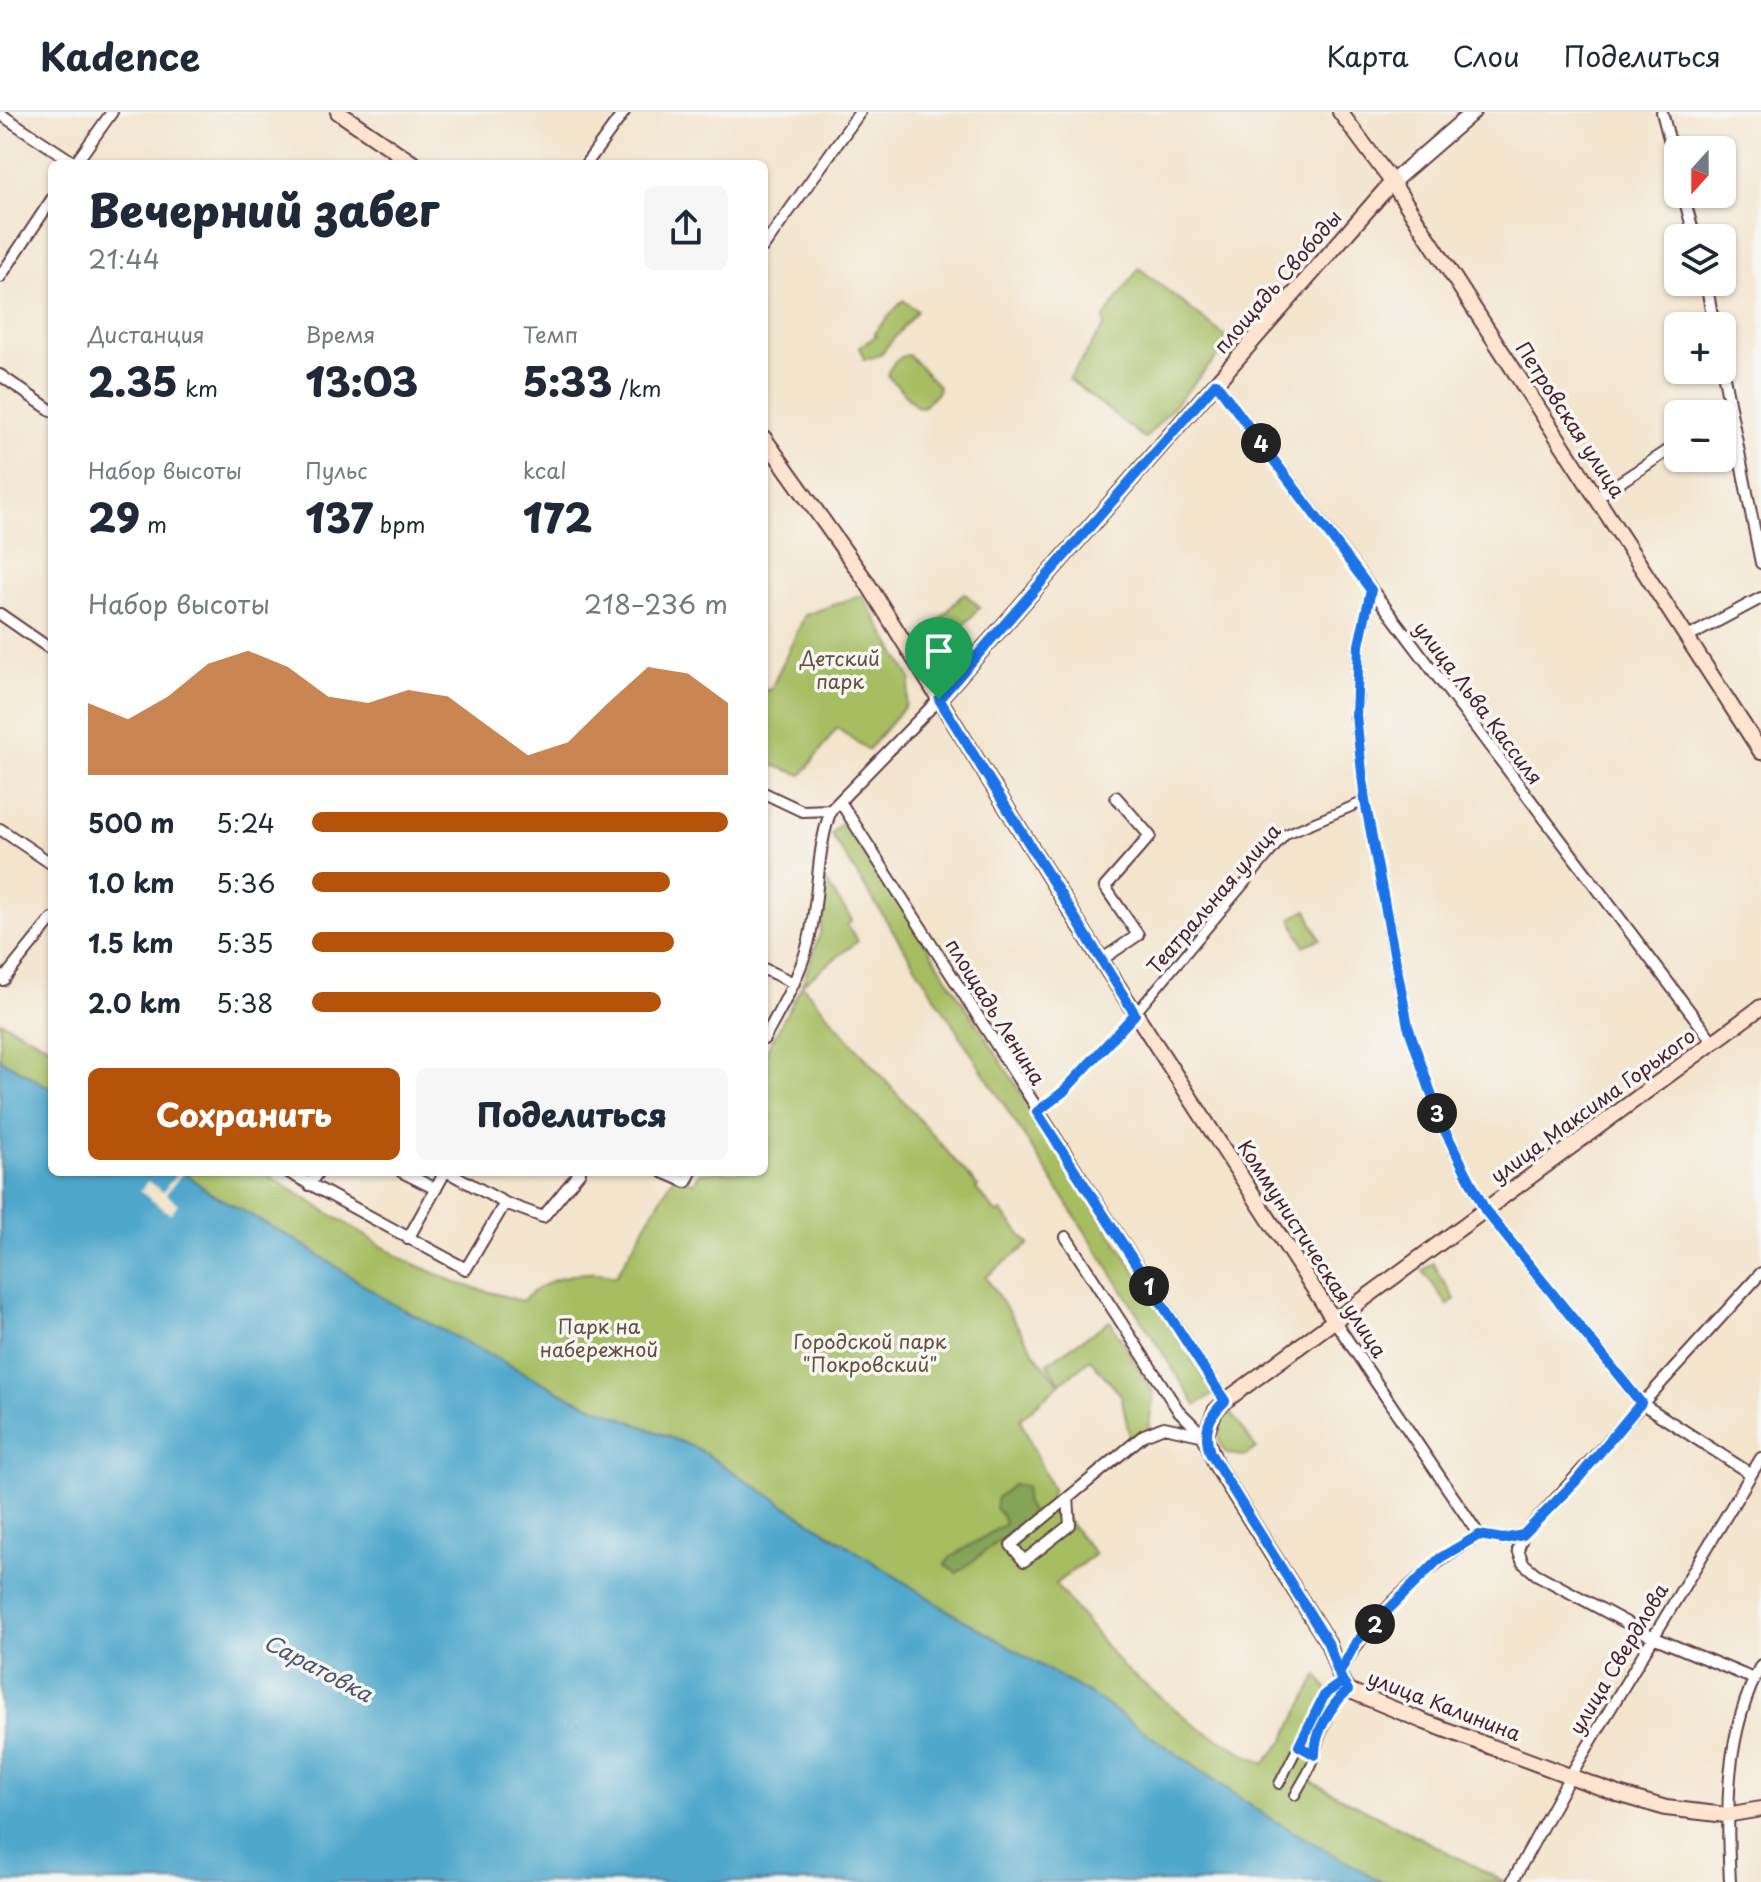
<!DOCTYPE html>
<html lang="ru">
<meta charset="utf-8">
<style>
:root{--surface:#fff;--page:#f6f6f7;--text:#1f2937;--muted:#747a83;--line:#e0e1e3;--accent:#b45309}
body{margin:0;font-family:"Playpen Sans",sans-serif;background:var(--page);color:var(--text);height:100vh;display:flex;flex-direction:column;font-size:30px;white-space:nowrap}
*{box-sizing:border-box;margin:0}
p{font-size:26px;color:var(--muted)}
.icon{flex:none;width:44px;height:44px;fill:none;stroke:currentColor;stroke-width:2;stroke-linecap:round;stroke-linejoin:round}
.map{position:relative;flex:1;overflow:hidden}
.side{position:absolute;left:48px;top:48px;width:720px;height:1016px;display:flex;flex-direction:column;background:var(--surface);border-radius:12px;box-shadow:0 2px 6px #0004}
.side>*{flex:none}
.needle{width:52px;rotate:201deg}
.fabs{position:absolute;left:1664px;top:24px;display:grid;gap:16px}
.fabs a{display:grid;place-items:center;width:72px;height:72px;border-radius:12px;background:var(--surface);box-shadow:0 2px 6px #0004;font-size:40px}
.pin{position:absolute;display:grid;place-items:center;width:68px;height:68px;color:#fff;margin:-82px -34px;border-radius:50% 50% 50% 0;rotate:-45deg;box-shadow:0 0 8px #0007}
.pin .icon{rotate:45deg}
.km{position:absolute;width:40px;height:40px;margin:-20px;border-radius:50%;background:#222;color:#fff;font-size:22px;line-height:40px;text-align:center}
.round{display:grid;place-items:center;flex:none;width:84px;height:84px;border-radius:12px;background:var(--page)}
.summary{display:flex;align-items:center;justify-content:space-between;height:136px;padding:0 40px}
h1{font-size:44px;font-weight:800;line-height:60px}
.figures{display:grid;grid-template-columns:repeat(3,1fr);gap:12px;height:136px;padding:8px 40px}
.figures div{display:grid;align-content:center}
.figures b{font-size:40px;font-weight:800}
.figures small{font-size:22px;font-weight:400}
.figures p{font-size:22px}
.chart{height:224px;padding:16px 40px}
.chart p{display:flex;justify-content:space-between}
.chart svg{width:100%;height:144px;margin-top:8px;fill:var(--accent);opacity:.7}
.button{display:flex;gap:16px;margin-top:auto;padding:16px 40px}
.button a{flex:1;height:92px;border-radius:12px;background:var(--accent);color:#fff;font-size:32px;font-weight:800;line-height:92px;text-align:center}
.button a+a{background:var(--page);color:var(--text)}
ul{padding:0 40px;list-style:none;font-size:26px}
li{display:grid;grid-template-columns:128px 96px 1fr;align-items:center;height:60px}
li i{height:20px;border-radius:10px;background:var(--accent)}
header{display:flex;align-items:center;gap:48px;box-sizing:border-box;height:112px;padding:0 40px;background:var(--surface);border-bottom:2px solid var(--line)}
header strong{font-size:38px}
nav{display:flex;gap:44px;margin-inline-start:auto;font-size:28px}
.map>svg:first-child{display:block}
</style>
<header>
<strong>Kadence</strong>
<nav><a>Карта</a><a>Слои</a><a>Поделиться</a></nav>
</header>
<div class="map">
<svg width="1761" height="1770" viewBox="0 0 1761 1770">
<rect width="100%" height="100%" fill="#f6f6f2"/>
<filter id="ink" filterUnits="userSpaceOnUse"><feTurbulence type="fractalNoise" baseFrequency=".0125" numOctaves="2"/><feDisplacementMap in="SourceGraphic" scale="16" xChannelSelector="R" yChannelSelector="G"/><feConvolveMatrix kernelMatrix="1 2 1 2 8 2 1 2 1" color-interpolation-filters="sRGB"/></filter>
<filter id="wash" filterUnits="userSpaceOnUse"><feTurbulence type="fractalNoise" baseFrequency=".006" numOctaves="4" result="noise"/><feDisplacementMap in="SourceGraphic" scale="32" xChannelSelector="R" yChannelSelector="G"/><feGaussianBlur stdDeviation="1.8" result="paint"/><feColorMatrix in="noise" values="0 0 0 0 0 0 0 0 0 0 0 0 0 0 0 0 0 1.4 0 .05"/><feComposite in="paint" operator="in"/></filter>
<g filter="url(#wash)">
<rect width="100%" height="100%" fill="#f3e4cc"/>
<path fill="#a6bd62" stroke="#786e46" stroke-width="2" d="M1139,156L1231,229L1145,327L1069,267L1104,214V206Z
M903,188L917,199L880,243L864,248L860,235L876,224L874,221Z
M909,243L939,275L937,281L923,295L916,294L888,264C888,255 900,243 909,243Z
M964,481L980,495L952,526L936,512Z
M862,483L911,567L905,594L868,638L837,616L802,663L764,650V577L770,579L805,503Z
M845,706L1214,1282L1196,1293L831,722Z
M823,766L852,808L847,813L858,829L802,872L821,819Z
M1307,798L1320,827L1304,834L1291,806Z
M802,873L978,1075L976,1077L997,1102L1001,1099L1029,1132L986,1165L1040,1249L1060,1272L1020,1307L1052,1378L1051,1388L1095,1442L1055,1472L1123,1555L1196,1614L1264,1652L1283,1630L1318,1563L1340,1596L1306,1667L1505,1770H1382L1266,1704L1096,1586L952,1501L698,1337L566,1283L391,1191L296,1128L210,1081L184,1060H263L403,1147L460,1172L522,1189C546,1166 583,1155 616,1164L675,1062L694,1071L700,1060H764V943Z
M0,909L52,936V977L0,947Z
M1433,1151L1455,1188L1448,1193L1423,1159Z
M1110,1209L1154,1282L1148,1318L1131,1331L1121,1283L1090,1247L1061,1271L1047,1251Z
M1229,1298L1256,1336L1245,1344L1227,1342C1213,1327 1219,1313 1229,1298Z"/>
<path fill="#84a458" stroke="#676242" stroke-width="2" d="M1013,1372L1026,1375L1025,1389L1031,1400L1027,1407L957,1461L945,1453L951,1445L1005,1412L1002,1403L995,1396L997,1386Z"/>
<path fill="#4fa7cc" stroke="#4c637c" stroke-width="2" d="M0,947L52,977V1060H184L210,1081L296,1128L391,1191L566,1283L698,1337L952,1501L1096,1586L1266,1704L1382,1770H0Z"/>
<path fill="#f3e4cc" d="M178,1060H183L166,1082L178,1092L170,1102L140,1079L148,1069L163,1080Z"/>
</g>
<g filter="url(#ink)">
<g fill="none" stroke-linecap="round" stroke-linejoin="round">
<g stroke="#633d43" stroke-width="12">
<path id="pedestrian" d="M1037,1000L1063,980L1135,902L1286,722L1365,689
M1279,1672L1325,1582L1342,1570
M1295,1683C1301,1671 1312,1656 1315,1644C1320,1619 1329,1595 1348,1578"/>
</g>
<g stroke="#633d43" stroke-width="14">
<path id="minor" d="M1662,0L1678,61
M0,2L76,52
M75,52L112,0
M586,52L624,0
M1683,82L1695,126
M764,134L860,0
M0,165L52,87
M1706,170L1714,214
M1722,255L1761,451
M0,263L52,299
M1216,271L1713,930
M1596,386L1678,332
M1371,478L1359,533L1356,603L1365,689L1408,914L1442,1013L1485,1098L1641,1291L1751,1362
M0,502L52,538
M1686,526L1761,486
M764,681L802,699L831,698
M841,691L1225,1289
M0,717L52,752
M1101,848L1138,823L1105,775L1150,724L1116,685
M764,857L794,871
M3,868L52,807
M764,927C781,896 799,866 808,832C820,788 815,741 831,698L939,587
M288,1060L466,1157L505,1091L543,1105L580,1060
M402,1060L436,1077
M448,1060L505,1091
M663,1060L686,1070L691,1060
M309,1073L318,1060
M1066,1125L1178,1298L1203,1323
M408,1127L445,1060
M1336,1211L1479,1423L1503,1427L1523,1423L1518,1438L1523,1451L1536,1462L1653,1525L1754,1567
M1068,1386L1070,1413L1024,1449L1011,1433L1144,1323L1164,1315L1205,1324
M1523,1423L1761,1161
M1339,1562C1369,1506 1424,1455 1479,1423
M1512,1770L1570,1664L1761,1346
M1730,1770C1726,1695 1725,1621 1761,1553"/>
</g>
<g stroke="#633d43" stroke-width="18">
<path id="tertiary" d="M1392,70L1473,0"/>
</g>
<g stroke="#633d43" stroke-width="18">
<path id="secondary" d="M338,0L414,52
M1340,0L1392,70L1761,640
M764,326L866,469L1101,848L1336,1211
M939,587L1392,70
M1761,895L1225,1289L1215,1299L1205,1324L1216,1353L1328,1531L1342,1570L1348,1578L1425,1610L1618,1682L1666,1696L1726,1703L1761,1697"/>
</g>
<use href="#pedestrian" stroke="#fff" stroke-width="8"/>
<use href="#minor" stroke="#fff" stroke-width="10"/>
<use href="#tertiary" stroke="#fff" stroke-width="14"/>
<use href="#secondary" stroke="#fde4d0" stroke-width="14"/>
</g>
</g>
<g fill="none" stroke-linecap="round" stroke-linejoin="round" filter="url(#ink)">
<g stroke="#fff" stroke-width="16">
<path id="route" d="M939,587L1135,902L1063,980L1037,1000L1225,1289C1208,1305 1203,1319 1210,1341L1328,1531C1334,1547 1338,1565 1348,1578C1332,1592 1314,1621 1315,1643L1299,1634L1325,1582L1342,1570L1339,1562L1356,1530L1440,1446L1479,1423L1503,1427L1523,1423L1576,1369L1641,1291L1485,1098L1442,1013L1408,914L1365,689L1356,603L1359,533L1371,478L1216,271L939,587"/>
</g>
<use href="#route" stroke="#1a73e8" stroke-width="10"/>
</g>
<g text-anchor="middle" stroke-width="7" stroke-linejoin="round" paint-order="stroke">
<g font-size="20" fill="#4a1f2b" stroke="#f6f6f2">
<text transform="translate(1278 170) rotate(-49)" y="7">площадь Свободы</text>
<text transform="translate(1570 308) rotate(57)" y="7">Петровская улица</text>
<text transform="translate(1478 591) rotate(53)" y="7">улица Льва Кассиля</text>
<text transform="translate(1214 787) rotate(-49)" y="7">Театральная улица</text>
<text transform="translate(995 900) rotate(58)" y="7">площадь Ленина</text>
<text transform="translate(1593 994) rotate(-36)" y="7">улица Максима Горького</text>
<text transform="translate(1312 1137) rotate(57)" y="7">Коммунистическая улица</text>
<text transform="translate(1619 1547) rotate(-59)" y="7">улица Свердлова</text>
<text transform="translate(1444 1594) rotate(21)" y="7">улица Калинина</text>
</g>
<g font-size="20" fill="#664e3c" stroke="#f6f6f2">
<text x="840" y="554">Детский<tspan x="840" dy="23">парк</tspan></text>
<text x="599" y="1222">Парк на<tspan x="599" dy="23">набережной</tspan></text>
<text x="870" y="1237">Городской парк<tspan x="870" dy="23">"Покровский"</tspan></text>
</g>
<g font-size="22" font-style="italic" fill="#4c556b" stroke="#f6f6f2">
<text transform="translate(318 1556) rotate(28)" y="8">Саратовка</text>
</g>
</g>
</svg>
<div class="fabs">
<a><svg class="needle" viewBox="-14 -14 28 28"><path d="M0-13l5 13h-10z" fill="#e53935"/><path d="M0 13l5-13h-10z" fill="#747a83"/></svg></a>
<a><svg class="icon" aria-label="layers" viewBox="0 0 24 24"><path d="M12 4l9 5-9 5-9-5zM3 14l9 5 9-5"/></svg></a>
<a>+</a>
<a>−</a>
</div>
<div class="pin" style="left:939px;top:587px;background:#1e9e55"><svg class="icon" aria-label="arrive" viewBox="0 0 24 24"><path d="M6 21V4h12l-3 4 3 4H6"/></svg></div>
<b class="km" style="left:1149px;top:1174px">1</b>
<b class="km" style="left:1375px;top:1512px">2</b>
<b class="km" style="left:1437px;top:1001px">3</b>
<b class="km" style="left:1261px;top:331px">4</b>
<section class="side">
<div class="summary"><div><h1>Вечерний забег</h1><p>21:44</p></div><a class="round"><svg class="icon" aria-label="share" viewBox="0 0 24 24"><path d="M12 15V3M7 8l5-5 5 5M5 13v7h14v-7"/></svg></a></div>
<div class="figures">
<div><p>Дистанция</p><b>2.35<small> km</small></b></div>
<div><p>Время</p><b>13:03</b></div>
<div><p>Темп</p><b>5:33<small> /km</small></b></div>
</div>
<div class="figures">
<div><p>Набор высоты</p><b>29<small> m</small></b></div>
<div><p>Пульс</p><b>137<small> bpm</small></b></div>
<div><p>kcal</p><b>172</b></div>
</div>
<div class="chart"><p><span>Набор высоты</span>218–236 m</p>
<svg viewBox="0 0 160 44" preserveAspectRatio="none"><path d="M0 44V22L10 27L20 20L30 10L40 6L50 11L60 20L70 22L80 18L90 20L100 29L110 38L120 34L130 22L140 11L150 13L160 22V44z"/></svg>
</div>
<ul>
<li><b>500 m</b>5:24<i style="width:100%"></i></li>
<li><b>1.0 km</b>5:36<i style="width:86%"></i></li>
<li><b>1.5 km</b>5:35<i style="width:87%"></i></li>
<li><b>2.0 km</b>5:38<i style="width:84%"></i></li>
</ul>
<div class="button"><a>Сохранить</a><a>Поделиться</a></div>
</section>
</div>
